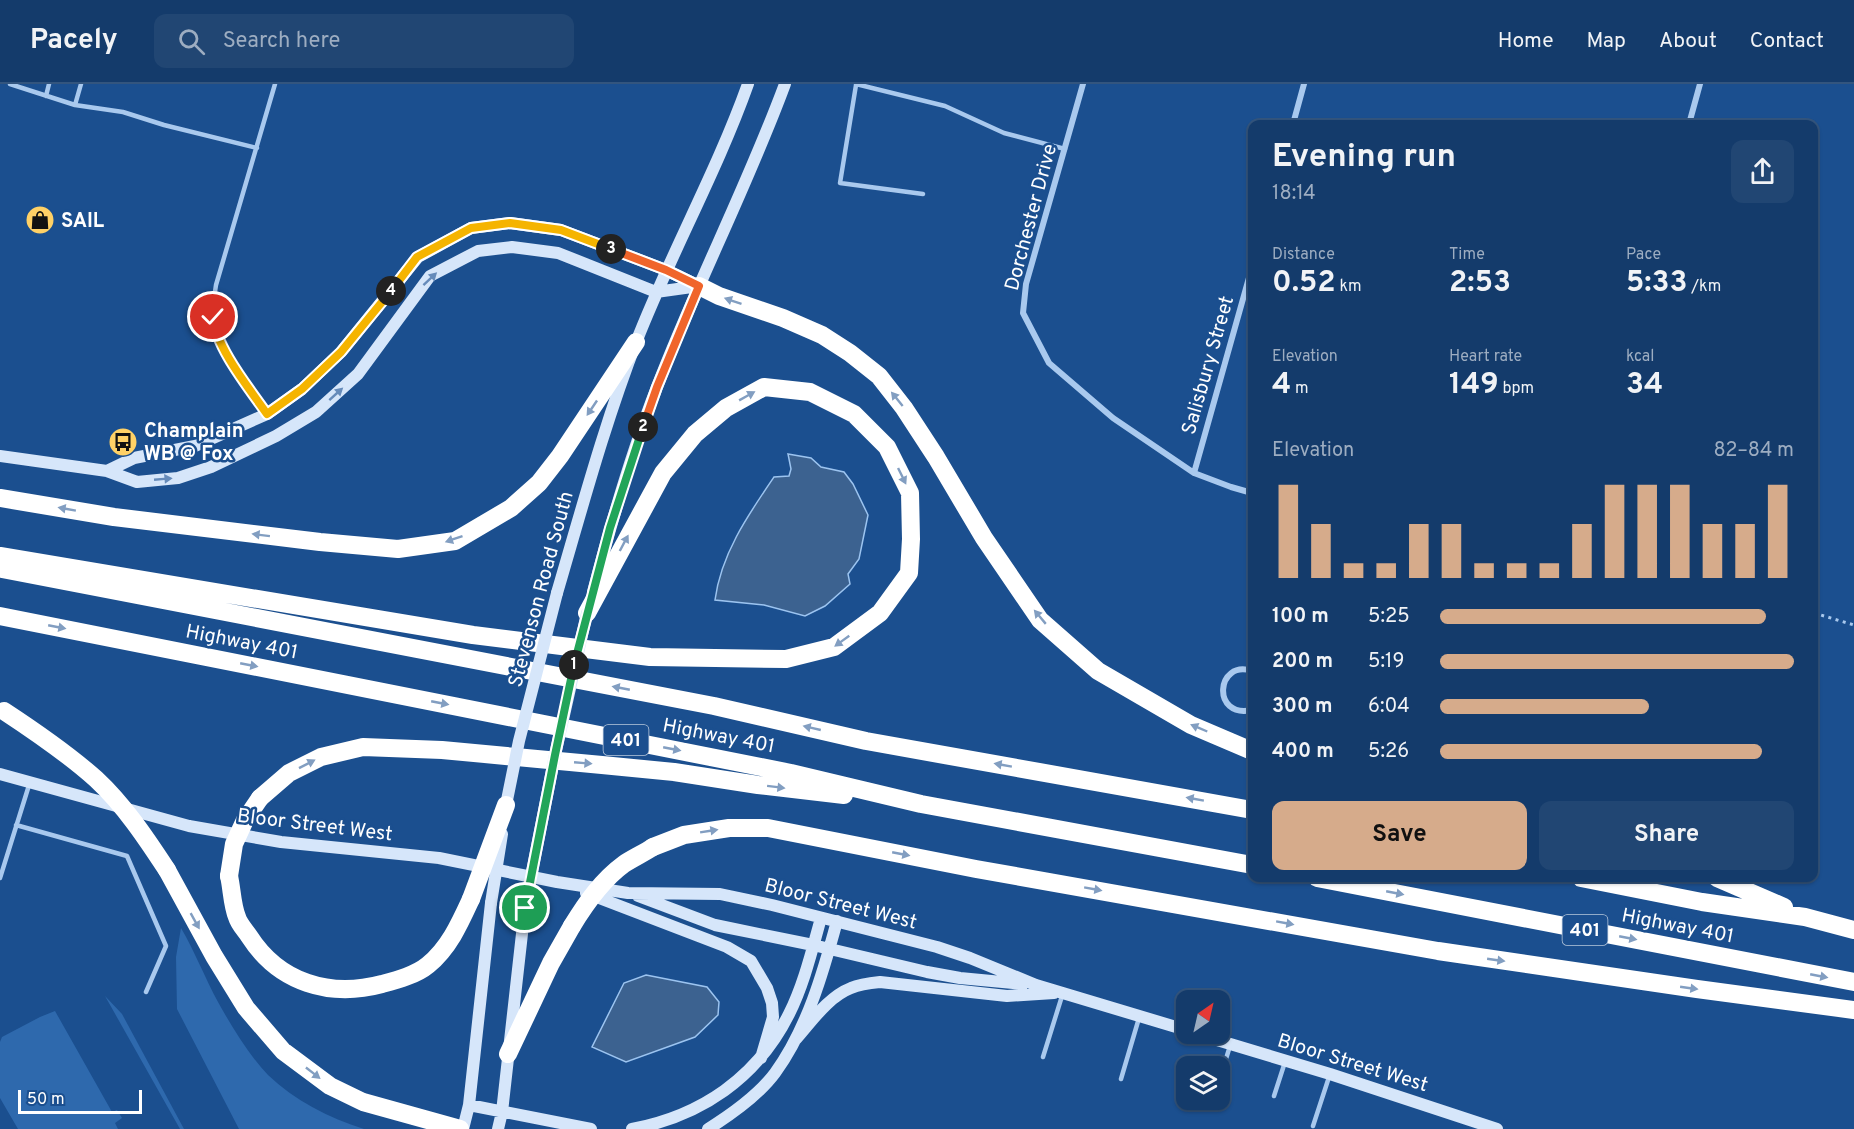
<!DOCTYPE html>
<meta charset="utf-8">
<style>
:root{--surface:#143b6b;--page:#214673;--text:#f1f3f6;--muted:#9dadc1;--line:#33557e;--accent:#d6ab8b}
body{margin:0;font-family:Overpass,sans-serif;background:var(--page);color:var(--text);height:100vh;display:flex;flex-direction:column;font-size:22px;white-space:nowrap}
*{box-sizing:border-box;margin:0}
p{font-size:20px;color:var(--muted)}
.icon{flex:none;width:33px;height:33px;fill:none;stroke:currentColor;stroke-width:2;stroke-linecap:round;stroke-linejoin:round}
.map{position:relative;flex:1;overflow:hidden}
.side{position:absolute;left:1248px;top:36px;width:570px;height:762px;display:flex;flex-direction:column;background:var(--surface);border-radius:12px;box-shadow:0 2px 4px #0004,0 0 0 2px var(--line)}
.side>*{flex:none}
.needle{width:39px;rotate:34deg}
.tools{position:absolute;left:1176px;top:906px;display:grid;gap:12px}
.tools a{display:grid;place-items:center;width:54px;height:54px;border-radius:12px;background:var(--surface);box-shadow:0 2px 4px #0004,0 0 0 2px var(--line);font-size:30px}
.scale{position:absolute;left:18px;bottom:15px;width:124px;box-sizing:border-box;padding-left:6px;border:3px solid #fff;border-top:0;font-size:16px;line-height:21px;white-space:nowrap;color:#fff;-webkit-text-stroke:4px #1b4f8f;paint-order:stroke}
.pin{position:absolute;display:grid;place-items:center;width:51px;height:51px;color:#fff;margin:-26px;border:3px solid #fff;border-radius:50%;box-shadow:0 2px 6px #0007}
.km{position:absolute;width:30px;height:30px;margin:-15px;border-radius:50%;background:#222;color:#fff;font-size:16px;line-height:30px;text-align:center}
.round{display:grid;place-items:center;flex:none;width:63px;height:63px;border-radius:12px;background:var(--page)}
.headline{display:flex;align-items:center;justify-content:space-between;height:102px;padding:0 24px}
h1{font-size:33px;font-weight:700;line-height:45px}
.stats{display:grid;grid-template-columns:repeat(3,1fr);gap:9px;height:102px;padding:6px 24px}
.stats div{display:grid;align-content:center}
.stats b{font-size:30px;font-weight:700}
.stats small{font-size:16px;font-weight:400}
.stats p{font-size:16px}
.chart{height:168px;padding:12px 24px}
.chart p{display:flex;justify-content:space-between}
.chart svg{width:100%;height:108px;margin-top:6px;stroke:var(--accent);stroke-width:6}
.button{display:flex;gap:12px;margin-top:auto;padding:12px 24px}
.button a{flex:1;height:69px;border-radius:12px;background:var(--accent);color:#111;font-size:24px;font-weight:700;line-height:69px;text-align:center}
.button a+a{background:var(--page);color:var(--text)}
ul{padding:0 24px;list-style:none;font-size:20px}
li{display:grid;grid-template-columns:96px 72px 1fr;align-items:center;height:45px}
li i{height:15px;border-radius:8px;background:var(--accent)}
header{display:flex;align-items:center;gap:36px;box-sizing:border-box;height:84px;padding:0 30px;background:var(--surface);border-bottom:2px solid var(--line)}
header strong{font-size:28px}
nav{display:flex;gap:33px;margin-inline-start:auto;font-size:21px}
.search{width:420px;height:54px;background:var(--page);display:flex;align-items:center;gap:15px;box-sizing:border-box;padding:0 21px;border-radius:12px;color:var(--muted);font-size:22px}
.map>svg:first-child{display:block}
</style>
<header>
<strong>Pacely</strong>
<div class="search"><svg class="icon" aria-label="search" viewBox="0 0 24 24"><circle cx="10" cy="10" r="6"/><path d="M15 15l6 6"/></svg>Search here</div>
<nav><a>Home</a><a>Map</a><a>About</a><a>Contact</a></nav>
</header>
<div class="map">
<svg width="1854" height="1045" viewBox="0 0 1854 1045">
<rect width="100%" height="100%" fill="#1b4f8f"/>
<path fill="#2e69ad" d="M181,844C195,868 205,894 218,918C232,943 248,970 268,991C294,1016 329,1034 364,1045H239L177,925L176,873Z
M105,912L122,930L184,1045H180Z
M55,927L112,1028L117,1026L122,1034L115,1039L118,1045H18L0,1014V958L2,953L40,933Z"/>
<path fill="#3c6290" stroke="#9cc4f0" stroke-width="1.5" d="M788,370L811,374L821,383L844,388L853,400L868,431L859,475L848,490L850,500L825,522L805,532L764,521L715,516C721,470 748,431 774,393L789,392L791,385Z
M646,891L707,903L719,918L718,931L695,953L626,978L592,963L624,899Z"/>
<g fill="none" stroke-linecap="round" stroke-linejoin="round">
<path stroke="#a9c9ee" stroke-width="3" stroke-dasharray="3 4.5" stroke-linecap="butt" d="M1814,529L1854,541"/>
<path stroke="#a9c9ee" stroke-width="4.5" d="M10,0L75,21L123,28L164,41L257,64
M856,0L945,22L1004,49L1065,65
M856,1L840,99L923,110
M46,12L49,0
M75,21L81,0
M265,328L218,254C211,235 213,220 216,201L275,0
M16,741L127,772L166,862L146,908
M0,794L30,698
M1043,973L1062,912
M1220,994L1230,962
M1121,995L1139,934
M1274,1012L1285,978
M1313,1042L1330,990"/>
<path stroke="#a9c9ee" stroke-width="6" d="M1083,0L1026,200L1023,229L1049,279L1113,334L1194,389L1231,403L1252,409
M1293,40L1304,0
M1689,40L1700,0
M1194,389L1252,183
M1252,587C1216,575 1211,635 1252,626"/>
<path stroke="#d6e6fa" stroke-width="12" d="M0,372L107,387L137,398L178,394L211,383L276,352L316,328L358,290L430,192L478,167L512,163L558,169L656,208L699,202
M107,387L134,374L195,362L267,330L302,305L341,268L418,173L471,144L510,139L561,146L666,186L699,202
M593,508C611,439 631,370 657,303C696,201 747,103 785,0
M557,509C582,424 605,338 637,256C671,169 717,87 748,0
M0,690L189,742L281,758L439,774L557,798L628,809L720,810L772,821L937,863L970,874L1036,901L1186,946
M586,809L727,863L751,877L767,904L772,919L773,933L761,974
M638,812L715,841L813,861L927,888L960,894L1023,900
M1197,950L1330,990L1497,1045
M796,955C812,937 828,913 851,904C860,900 870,899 880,898L1007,912L1054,909
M469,1021L591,1045
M463,1045L469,1021L491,819
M498,1045L502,1028L525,823
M632,1045C701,1032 757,994 789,930C804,900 812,866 821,834
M708,1045C732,1030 758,1012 775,989C807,945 823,889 837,837"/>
<path stroke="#fff" stroke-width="18" d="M699,202L719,212L783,234L822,251L850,269L879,292L904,324L936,373L984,454L1040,536L1098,587L1191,641L1252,667
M0,414L114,433L320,458L398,465L455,457L511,424L539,399L560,372L636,258
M0,472L473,551L650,573L786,575L834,563L880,529L909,489L911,455L910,409L887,363L854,330L810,308L764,303L726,324L695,350L663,389L587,529
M2,485L714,622L866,657L1252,726
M0,532L791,689L921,720L1252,781
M260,714L289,689L321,673L363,663L442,666L602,681L674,688L758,701L844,711
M653,763L684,751L729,744H768L976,785L1438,867L1697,905L1854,926
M167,786L214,872L246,924L283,967L330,1002L363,1018L460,1045
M229,792C232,805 232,821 237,833C239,840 245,846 249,852C279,899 330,914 382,900C397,896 416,891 428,881C449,864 460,839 471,815
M1317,794L1854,898
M1581,794L1702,818L1805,833L1854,846
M1717,794L1784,823
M508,970L551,879L572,842"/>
<path stroke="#d6e6fa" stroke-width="12" d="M505,726L519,657L557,509
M491,819L502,750
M525,823L555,671L587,529"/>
<path stroke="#fff" stroke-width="18" d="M4,627C36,648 68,670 96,695C124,721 146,754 167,786
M229,792L234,760L245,736L260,714
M471,815L506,721
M572,842C586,819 602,796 624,780C633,774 644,769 653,763"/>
</g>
<defs><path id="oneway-solid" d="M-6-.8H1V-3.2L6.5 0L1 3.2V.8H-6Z" transform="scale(1.5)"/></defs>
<g fill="#668bba">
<use href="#oneway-solid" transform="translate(430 195) rotate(-43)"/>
<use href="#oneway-solid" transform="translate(336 310) rotate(-42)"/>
<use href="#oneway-solid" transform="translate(163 395) rotate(-5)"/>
</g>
<g fill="#829ec1">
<use href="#oneway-solid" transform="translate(733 217) rotate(-161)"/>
<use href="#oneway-solid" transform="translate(747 312) rotate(-29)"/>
<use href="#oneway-solid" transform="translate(897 315) rotate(-129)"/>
<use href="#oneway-solid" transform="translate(592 324) rotate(124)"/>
<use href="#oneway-solid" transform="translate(902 392) rotate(64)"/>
<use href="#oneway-solid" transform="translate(67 425) rotate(-170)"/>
<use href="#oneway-solid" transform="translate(261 451) rotate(-173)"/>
<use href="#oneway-solid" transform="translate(454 455) rotate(161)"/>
<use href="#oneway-solid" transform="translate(624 459) rotate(-62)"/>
<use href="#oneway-solid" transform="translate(1040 533) rotate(-130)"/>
<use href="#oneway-solid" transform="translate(57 543) rotate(11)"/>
<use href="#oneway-solid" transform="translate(842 557) rotate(144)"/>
<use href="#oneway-solid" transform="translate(249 581) rotate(11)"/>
<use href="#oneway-solid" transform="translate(621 604) rotate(-169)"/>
<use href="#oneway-solid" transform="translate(440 619) rotate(11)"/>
<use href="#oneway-solid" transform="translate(812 644) rotate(-167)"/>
<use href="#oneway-solid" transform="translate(1199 644) rotate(-157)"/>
<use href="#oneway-solid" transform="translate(672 665) rotate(11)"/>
<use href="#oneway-solid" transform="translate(583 679) rotate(5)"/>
<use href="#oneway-solid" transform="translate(307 680) rotate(-27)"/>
<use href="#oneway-solid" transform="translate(1003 681) rotate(-170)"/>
<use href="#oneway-solid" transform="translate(776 703) rotate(7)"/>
<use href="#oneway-solid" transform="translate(1195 715) rotate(-170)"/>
<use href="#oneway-solid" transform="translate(709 747) rotate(-9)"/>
<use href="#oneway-solid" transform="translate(901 770) rotate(11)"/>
<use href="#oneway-solid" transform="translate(1093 805) rotate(10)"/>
<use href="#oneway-solid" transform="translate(1395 809) rotate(11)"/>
<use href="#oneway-solid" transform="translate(195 837) rotate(61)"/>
<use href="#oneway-solid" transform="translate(1285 839) rotate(10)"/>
<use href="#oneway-solid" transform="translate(1628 854) rotate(11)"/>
<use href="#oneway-solid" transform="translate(1496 876) rotate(8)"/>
<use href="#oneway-solid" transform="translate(1819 892) rotate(11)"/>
<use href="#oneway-solid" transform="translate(1689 904) rotate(8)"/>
<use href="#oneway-solid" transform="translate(313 989) rotate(38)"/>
</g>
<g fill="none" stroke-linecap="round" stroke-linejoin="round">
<g stroke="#fff" stroke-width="12">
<path id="split-1" d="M525,824L555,671L574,581"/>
</g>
<g stroke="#fff" stroke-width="12">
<path id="split-2" d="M574,581L610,444L643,343"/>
</g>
<g stroke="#fff" stroke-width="12">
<path id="split-3" d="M611,165L666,186L699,202L657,303L643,343"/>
</g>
<g stroke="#fff" stroke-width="12">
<path id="split-4" d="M391,207L417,173L471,144L510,139L561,146L611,165"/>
</g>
<g stroke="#fff" stroke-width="12">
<path id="split-5" d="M213,233C216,264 249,304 267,330L302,305L341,268L391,207"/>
</g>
<use href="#split-1" stroke="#22a559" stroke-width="8"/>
<use href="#split-2" stroke="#22a559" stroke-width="8"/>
<use href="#split-3" stroke="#f0652b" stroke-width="8"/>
<use href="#split-4" stroke="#f5b400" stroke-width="8"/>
<use href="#split-5" stroke="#f5b400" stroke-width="8"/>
</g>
<defs>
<g id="shop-disc" transform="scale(1.5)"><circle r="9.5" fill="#ffd166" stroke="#1b4f8f"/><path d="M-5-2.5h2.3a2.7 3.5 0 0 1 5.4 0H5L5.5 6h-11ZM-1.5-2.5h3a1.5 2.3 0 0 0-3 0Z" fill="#111"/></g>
<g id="bus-disc" transform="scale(1.5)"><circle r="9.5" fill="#ffd166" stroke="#1b4f8f"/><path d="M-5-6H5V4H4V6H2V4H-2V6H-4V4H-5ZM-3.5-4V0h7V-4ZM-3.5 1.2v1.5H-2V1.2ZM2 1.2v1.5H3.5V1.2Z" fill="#111"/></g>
</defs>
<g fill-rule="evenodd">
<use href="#shop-disc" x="40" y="136"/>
<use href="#bus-disc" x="123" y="358"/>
</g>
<g text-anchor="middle" stroke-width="5" stroke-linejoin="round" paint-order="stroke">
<g fill="#1b4f8f" stroke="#bbcadd" stroke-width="1.5">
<rect x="603.5" y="641" width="45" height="30" rx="4.5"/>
<rect x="1562.5" y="831" width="45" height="30" rx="4.5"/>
</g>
<g font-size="18" font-weight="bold" fill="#fff">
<text x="626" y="662">401</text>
<text x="1585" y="852">401</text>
</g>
<g font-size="20" fill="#fff" stroke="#1b4f8f">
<text transform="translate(1030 133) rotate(-75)" y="7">Dorchester Drive</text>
<text transform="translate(1207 281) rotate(-74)" y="7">Salisbury Street</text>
<text transform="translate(540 505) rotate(-75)" y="7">Stevenson Road South</text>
<text transform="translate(242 557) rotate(11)" y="7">Highway 401</text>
<text transform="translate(719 651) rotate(11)" y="7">Highway 401</text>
<text transform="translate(315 740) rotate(7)" y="7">Bloor Street West</text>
<text transform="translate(841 819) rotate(14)" y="7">Bloor Street West</text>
<text transform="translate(1678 841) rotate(11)" y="7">Highway 401</text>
<text transform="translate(1353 978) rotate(17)" y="7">Bloor Street West</text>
</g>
<g font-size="20" font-weight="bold" fill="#fff" stroke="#1b4f8f" text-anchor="start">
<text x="61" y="143">SAIL</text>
<text x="144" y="353">Champlain<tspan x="144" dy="23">WB @ Fox</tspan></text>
</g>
</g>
</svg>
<div class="tools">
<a><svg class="needle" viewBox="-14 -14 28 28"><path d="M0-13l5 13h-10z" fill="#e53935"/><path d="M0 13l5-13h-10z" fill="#9dadc1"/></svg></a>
<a><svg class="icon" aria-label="layers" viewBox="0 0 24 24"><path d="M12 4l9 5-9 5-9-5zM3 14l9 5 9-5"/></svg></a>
</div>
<div class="scale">50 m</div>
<div class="pin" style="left:525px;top:824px;background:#1e9e55"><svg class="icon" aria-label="arrive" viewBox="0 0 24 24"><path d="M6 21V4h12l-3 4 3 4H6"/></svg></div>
<div class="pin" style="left:213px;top:233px;background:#d93025"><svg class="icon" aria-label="check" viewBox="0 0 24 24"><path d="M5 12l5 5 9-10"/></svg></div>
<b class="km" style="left:574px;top:581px">1</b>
<b class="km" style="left:643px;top:343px">2</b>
<b class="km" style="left:611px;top:165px">3</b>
<b class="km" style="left:391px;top:207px">4</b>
<section class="side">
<div class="headline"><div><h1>Evening run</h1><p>18:14</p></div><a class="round"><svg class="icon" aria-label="share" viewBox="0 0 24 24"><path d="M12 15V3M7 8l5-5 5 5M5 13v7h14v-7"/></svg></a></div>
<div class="stats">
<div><p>Distance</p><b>0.52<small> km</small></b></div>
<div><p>Time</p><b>2:53</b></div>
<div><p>Pace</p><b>5:33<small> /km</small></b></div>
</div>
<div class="stats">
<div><p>Elevation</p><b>4<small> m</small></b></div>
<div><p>Heart rate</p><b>149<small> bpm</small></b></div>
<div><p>kcal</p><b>34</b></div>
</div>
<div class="chart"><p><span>Elevation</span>82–84 m</p>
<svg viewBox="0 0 160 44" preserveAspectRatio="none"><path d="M5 44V6M15 44V22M25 44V38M35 44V38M45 44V22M55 44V22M65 44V38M75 44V38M85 44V38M95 44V22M105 44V6M115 44V6M125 44V6M135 44V22M145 44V22M155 44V6"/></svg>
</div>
<ul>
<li><b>100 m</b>5:25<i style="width:92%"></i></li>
<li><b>200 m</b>5:19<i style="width:100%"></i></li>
<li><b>300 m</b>6:04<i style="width:59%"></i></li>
<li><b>400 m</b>5:26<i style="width:91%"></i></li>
</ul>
<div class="button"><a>Save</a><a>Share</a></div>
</section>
</div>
